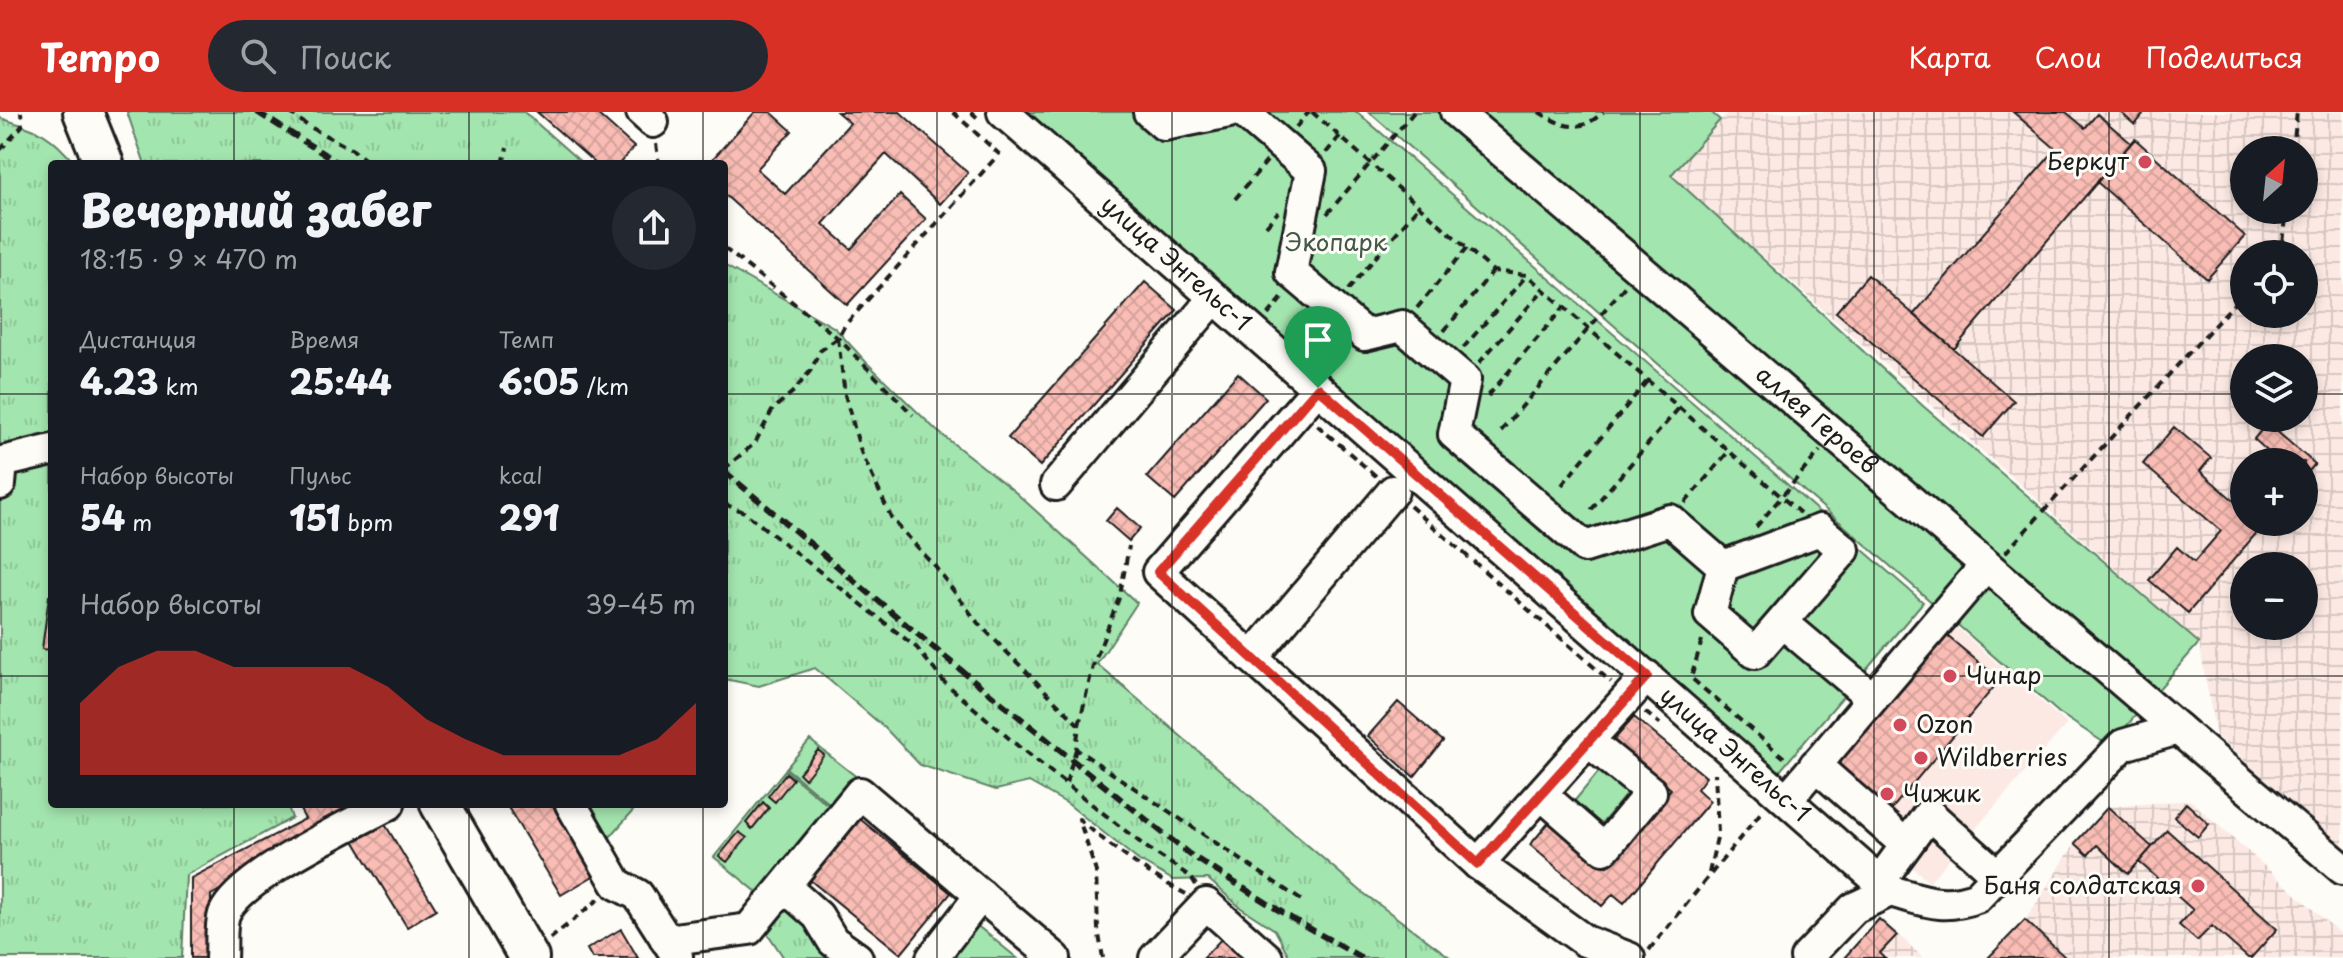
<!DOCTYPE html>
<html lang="ru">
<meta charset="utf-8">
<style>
:root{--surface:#171b24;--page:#242831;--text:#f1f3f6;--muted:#9ea1a6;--accent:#d93025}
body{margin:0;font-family:"Playpen Sans",sans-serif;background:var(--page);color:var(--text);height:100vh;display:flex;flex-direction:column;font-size:30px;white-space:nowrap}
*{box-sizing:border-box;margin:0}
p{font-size:26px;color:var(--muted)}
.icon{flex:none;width:44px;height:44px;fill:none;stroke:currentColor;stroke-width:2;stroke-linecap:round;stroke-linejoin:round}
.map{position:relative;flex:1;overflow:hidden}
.details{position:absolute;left:48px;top:48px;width:680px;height:648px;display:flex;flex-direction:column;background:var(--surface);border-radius:8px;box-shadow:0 4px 12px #0003}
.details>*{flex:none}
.needle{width:52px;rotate:27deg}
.fabs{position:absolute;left:2230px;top:24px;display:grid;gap:16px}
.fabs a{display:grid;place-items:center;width:88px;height:88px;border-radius:50%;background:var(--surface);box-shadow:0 4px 12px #0003;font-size:40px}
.pin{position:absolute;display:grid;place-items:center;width:68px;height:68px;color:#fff;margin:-82px -34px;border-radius:50% 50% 50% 0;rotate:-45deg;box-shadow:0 0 8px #0007}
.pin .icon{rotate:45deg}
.round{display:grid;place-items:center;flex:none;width:84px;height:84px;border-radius:42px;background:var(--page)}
.overview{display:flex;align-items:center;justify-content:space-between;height:136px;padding:0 32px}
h1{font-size:44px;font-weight:800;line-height:60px}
.metrics{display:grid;grid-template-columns:repeat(3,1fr);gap:12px;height:136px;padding:8px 32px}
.metrics div{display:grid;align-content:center}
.metrics b{font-size:34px;font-weight:800}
.metrics small{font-size:22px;font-weight:400}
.metrics p{font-size:22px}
.chart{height:224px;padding:16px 32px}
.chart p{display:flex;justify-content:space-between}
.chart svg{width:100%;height:144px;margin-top:8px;fill:var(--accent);opacity:.7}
header{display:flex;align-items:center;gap:48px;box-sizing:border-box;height:112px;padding:0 40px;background:var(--accent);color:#fff}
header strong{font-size:38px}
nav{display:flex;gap:44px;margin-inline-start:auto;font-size:28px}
.search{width:560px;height:72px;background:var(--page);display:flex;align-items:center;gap:20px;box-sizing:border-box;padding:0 28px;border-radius:44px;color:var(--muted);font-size:30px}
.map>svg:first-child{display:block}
</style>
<header>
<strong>Tempo</strong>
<div class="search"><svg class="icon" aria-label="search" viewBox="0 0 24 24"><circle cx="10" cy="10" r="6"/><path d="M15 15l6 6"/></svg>Поиск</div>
<nav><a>Карта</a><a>Слои</a><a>Поделиться</a></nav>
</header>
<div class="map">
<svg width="2343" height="846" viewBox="0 0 2343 846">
<defs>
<pattern id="industrial-grid" width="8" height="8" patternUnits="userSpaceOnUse" patternTransform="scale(2)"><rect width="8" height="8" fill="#fce9e3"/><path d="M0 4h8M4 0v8" fill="none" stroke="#d7c7c2"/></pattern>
<pattern id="grass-tufts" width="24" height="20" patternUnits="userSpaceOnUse" patternTransform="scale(2)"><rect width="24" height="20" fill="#a3e5af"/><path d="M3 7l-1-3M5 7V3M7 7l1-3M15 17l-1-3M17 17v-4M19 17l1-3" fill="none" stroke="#8cc496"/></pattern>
<pattern id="forest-crowns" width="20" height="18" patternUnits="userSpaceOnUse" patternTransform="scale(2)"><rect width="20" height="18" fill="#a3e5af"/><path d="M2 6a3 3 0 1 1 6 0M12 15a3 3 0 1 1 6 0" fill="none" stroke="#8cc496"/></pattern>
<pattern id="building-cross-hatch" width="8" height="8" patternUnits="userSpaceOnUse" patternTransform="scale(2)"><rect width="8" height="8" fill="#f9bdb5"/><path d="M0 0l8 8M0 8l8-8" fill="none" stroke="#d5a29b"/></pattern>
</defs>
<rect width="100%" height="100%" fill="#fdfcf7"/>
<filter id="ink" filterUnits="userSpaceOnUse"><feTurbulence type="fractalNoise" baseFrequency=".0125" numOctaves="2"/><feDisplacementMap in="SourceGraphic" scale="16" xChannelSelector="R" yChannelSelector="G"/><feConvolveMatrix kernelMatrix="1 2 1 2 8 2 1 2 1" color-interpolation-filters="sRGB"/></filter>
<g filter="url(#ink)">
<path fill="#fce9e3" d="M1946,506L2067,612L1929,770L1814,668Z"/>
<path fill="url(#industrial-grid)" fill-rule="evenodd" d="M1728,0H2343V734L2216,624L2199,531L1671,63ZM2244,38H2304V98H2244ZM2244,142H2304V202H2244ZM2244,246H2304V306H2244ZM2244,350H2304V410H2244ZM2244,454H2304V514H2244Z
M2190,688L2343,824V846H2067L2026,807L2075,731L2108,695Z
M1879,806L1898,822L1923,846H1843Z"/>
<path fill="url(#grass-tufts)" stroke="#608066" stroke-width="2" d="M127,0H524L583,52H145Z
M0,6C38,18 49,20 75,52H52V692H287L292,706L186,763L182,846H0Z
M724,153L835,216L866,250L936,318L1014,379L1137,491L1097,552L1362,780L1451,846H1290L1275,818L1241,796L1208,767L1173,768L1138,748L1068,692L1029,670L996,678L920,653L885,616L815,556L759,574L724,567Z
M787,789L845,846H784L764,816Z"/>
<path fill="url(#forest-crowns)" stroke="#608066" stroke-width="2" d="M578,692H639L603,733Z"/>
<path fill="#a3e5af" stroke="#608066" stroke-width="2" d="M1020,0H1357L1923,490L1779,660L1213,175Z
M1369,0H1711L1720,8L1671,63L1923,294L2199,531L2109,634L2059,601Z
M810,628L859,667L835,696L786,656Z
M1601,657L1628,680L1599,715L1572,692Z
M785,658L834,698L763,785L714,745Z
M969,807L1017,846H958L946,836Z"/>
<path fill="url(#building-cross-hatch)" stroke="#1c1c1c" stroke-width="2" d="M537,0H595L634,35L619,52H596Z
M755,0H771L792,19L757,57L785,82L850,11L837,0H900L968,61L940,92L886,42L823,112L851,137L900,83L926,107L847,193L724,82V52H708Z
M2013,0H2066L2085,16L2097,2L2131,31L1954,237L1914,202L2056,37Z
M2120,0H2145L2135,13Z
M2135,27L2245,124L2207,167L2097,70Z
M1868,163L2014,289L1983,325L1836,200Z
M1145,170L1177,198L1040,354L1008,326Z
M1238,261L1266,286L1175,389L1147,365Z
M2267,311L2315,352L2304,365V350H2269L2274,345L2254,327Z
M2174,315L2211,346L2200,359L2241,395L2244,392V410H2266L2188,501L2149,468L2177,435L2194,450L2221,419L2143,352Z
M1117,396L1140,416L1129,429L1106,409Z
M49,484L52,485V538L42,537Z
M1946,523L2000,568L1885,705L1831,660Z
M1398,590L1443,629L1414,665L1368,624Z
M1634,605L1706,665L1697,677L1710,689L1624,791L1613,782L1602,794L1530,733L1551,708L1607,754L1671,677L1614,628Z
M818,638L824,643L805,667L799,661Z
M786,661L793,667L775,690L768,684Z
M763,690L769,696L752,717L746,711Z
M2186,691L2209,712L2198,725L2174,705Z
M297,692H359L362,698L211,783L210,846H191V766L305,707Z
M506,692H552L595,763L561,783Z
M2108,695L2152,735L2128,762L2097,733L2088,743L2075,731Z
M380,704L436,797L407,815L350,722Z
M860,707L951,781L901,842L810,768Z
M2167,718L2277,817L2251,846H2248L2212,814L2197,829L2179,813L2193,798L2139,750Z
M739,720L747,726L727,750L719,744Z
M1879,807L1897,823L1880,841L1885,846H1844Z
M2025,808L2066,846H1988Z
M621,817L638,846H592L587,837Z
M1227,821L1247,846H1203Z"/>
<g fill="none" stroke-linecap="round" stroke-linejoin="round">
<g stroke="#1c1c1c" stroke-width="36">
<g id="minor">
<path d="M642,0L653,10"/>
<path id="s1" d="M1003,0L1890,779L1854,796L1806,846"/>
<path d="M1149,0L1164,13L1229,0"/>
<path d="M1243,0L1311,59L1291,160L1365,223L1402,214L1465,268L1454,322L1585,435L1670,408L1723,454"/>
<path id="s2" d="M1456,0L2178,617"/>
<path d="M1318,276L1158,460L1478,752L1585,829L1629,846"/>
<path d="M0,372L2,350L52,338"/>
<path d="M1056,373L1214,186"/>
<path d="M1820,418L1844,438L1755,541L1710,502L1723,454Z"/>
<path d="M1783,511L1865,580"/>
<path d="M1252,546L1393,379"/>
<path d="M1815,653L1905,732"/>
<path d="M1541,682L1604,737L1651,680L1588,629L1647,564"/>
<path d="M1787,687L1986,453"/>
<path d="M571,692L617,772L638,783L677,844"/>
<path d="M1478,752L1588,629"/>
<path d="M1880,769L1929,702L1998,764"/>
<path d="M785,775L818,804L833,829L857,846"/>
<path d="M1890,779C1924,788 1942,798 1977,785L2123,633L2178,617L2343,757"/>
<path d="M666,828L749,817L860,681L1055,846"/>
<path d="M221,846C222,833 220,814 224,802C240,764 351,713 389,692"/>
<path d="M932,846L981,783"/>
<path d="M1155,846L1206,792L1267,846"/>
</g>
</g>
<g stroke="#1c1c1c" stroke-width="44">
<path id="major" d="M83,0L104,52
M440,692L529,846"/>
</g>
<path stroke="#1c1c1c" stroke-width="4" stroke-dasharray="8 6" stroke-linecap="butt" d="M289,0L308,14L353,38L371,52
M971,0L981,9
M1312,0L1493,159L1527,163L1800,401
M1539,0C1563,15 1580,22 1603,0
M1296,15L1309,0
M656,32L659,52
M0,38L22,14L21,0
M2293,38L2297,0
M1326,41L1340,24
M503,52L507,36
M1235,87L1267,49
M1327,102L1414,0
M1266,114L1278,100
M724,136L838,226L913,303
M2279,142L2282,139L2287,98
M1348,178L1419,94
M1417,196L1467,136
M1268,203L1283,185
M1444,219L1493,159
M838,226L845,283L861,340L892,407L933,452L978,511L1079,613L1076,637L1301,788
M1463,236L1527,163
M1479,251L1544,177
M1488,284L1564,195
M1317,313L1377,365
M1501,319L1625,174
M724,357L755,331L773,297L794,279L811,258L820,239L838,226L845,213L999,42L953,0
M1562,373L1648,268
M1685,391L1729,339
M724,392L744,400L917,536L944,570L1018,634L1146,735L1191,765L1196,773
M1410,394L1611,570
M1591,398L1679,296
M1756,415L1820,339
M2005,441L2244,181
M1702,528L1691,566L1788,649
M1645,600L1660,612
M1079,613L1093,554L1120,483L1129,434
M1066,671L1076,637
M1709,761L1718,721L1715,661
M550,827L599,787
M1649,838L1762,699
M1103,846L1098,817L1096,760L1079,707C1112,736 1146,761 1186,782"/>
<use href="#minor" stroke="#fdfcf7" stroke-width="30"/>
<use href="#major" stroke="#fdfcf7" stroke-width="38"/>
<path stroke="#1c1c1c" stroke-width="6" stroke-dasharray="12 6" stroke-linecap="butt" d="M257,0L340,52
M724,359L946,546L1189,742L1291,806L1362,846"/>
</g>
</g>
<g fill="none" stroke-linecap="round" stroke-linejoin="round" filter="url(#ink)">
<g stroke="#fff" stroke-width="16">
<path id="route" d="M1318,276L1647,564L1478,752L1158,460Z"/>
</g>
<use href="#route" stroke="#d93025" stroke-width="10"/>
</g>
<path fill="none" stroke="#1c1c1c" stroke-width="2" stroke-opacity="0.55" d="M234,0V52M469,0V52M703,0V52M937,0V846M1172,0V846M1406,0V846M1640,0V846M1874,0V846M2109,0V846M0,282H52M724,282H2244M2304,282H2343M0,564H52M724,564H2343M234,692V846M469,692V846M703,692V846"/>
<g fill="#d1495b" stroke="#fdfcf7" stroke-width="3">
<circle cx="2145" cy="50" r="8"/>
<circle cx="1950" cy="564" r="8"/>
<circle cx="1900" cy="613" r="8"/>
<circle cx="1921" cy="646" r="8"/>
<circle cx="1887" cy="682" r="8"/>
<circle cx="2198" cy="774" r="8"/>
</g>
<g text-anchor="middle" stroke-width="6" stroke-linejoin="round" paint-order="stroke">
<g font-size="24" fill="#1c1c1c" stroke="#fdfcf7" text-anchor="start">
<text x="2129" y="58" text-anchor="end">Беркут</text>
<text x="1966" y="572">Чинар</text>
<text x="1916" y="621">Ozon</text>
<text x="1937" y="654">Wildberries</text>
<text x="1903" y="690">Чижик</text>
<text x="2182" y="782" text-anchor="end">Баня солдатская</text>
</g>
<g font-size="24" fill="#445848" stroke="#fdfcf7">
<text x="1336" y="139">Экопарк</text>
</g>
<g font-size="24" fill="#1c1c1c" stroke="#fdfcf7">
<text dy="8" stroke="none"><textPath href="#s1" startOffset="230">улица Энгельс-1</textPath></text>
<text dy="8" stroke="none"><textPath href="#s2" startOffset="474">аллея Героев</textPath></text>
<text dy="8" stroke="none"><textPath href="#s1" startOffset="974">улица Энгельс-1</textPath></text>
</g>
</g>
</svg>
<div class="fabs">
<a><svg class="needle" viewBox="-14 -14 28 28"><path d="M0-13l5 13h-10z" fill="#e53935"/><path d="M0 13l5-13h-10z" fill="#9ea1a6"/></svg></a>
<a><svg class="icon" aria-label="locate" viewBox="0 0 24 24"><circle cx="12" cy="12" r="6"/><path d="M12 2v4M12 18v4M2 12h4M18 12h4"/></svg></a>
<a><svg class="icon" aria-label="layers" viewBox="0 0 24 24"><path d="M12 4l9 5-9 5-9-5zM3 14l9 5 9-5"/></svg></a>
<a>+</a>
<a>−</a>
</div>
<div class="pin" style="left:1318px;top:276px;background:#1e9e55"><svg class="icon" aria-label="arrive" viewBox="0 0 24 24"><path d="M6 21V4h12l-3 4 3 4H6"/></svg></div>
<section class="details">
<div class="overview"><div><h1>Вечерний забег</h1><p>18:15 · 9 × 470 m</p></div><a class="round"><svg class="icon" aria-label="share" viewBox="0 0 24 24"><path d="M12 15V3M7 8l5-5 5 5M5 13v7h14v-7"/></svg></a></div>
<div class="metrics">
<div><p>Дистанция</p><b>4.23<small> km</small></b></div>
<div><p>Время</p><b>25:44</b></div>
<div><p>Темп</p><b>6:05<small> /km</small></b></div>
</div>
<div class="metrics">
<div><p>Набор высоты</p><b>54<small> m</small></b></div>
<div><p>Пульс</p><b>151<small> bpm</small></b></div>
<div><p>kcal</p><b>291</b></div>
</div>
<div class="chart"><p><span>Набор высоты</span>39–45 m</p>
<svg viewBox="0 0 160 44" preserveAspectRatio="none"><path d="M0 44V22L10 11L20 6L30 6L40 11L50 11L60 11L70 11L80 17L90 27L100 33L110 38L120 38L130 38L140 38L150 33L160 22V44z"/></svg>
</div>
</section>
</div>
